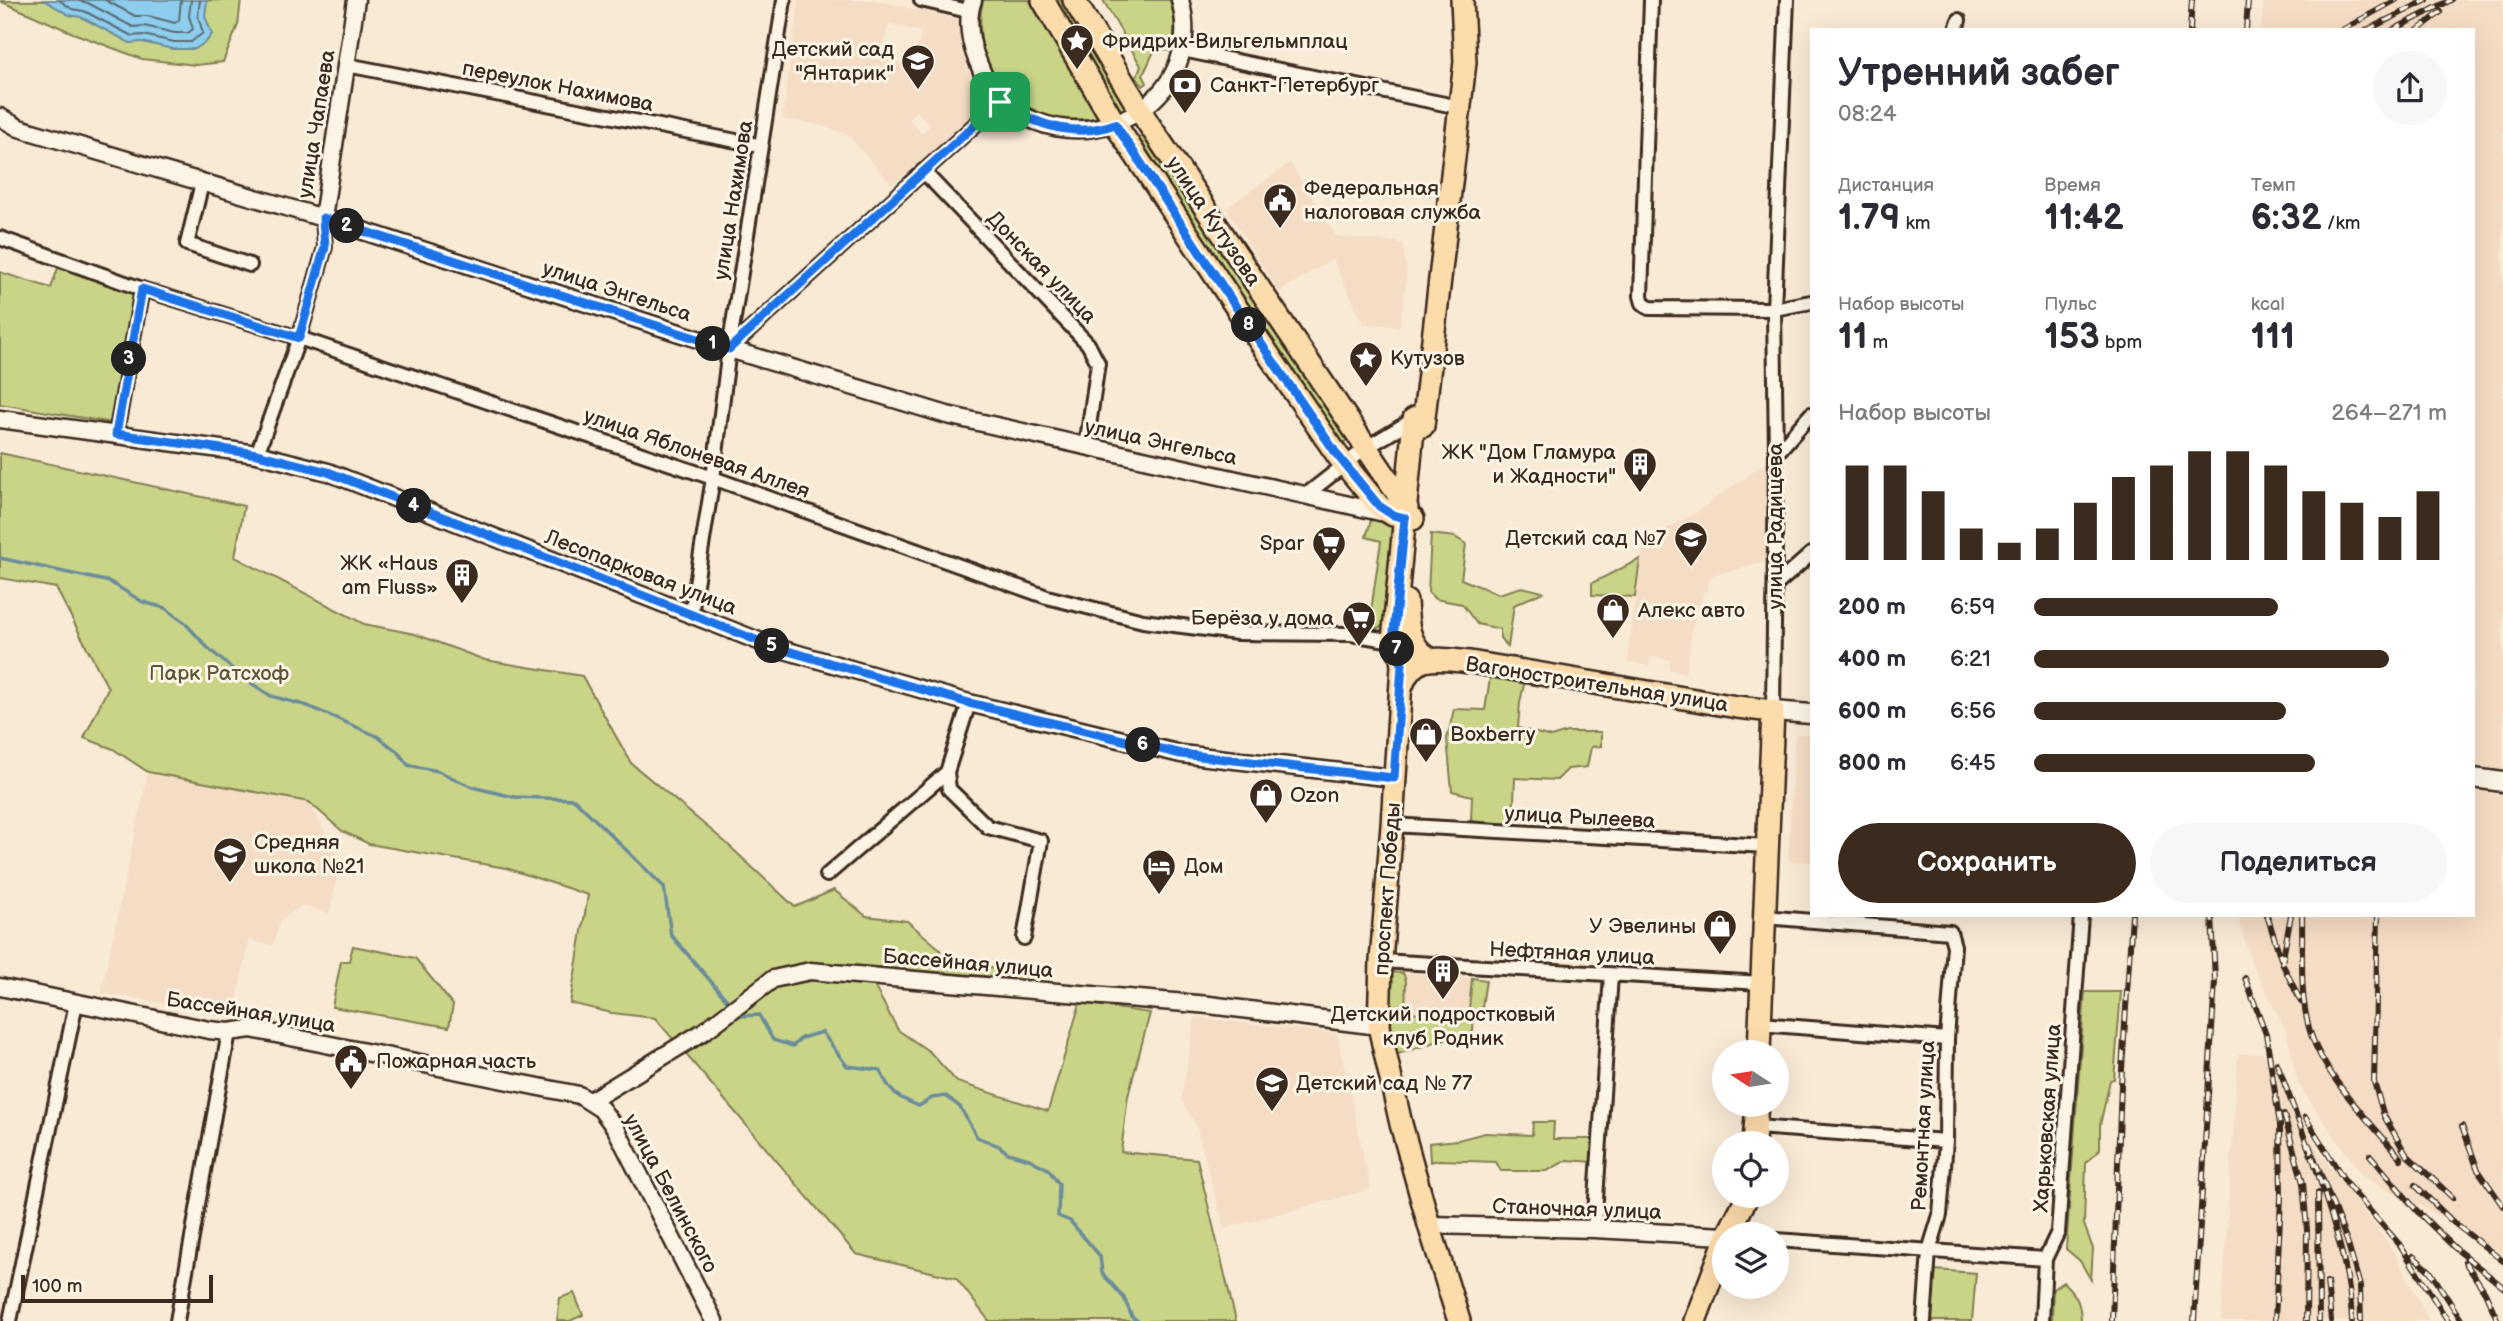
<!DOCTYPE html>
<html lang="ru">
<meta charset="utf-8">
<style>
:root{--surface:#fff;--page:#f7f7f7;--text:#2b2b33;--muted:#7c7c81;--accent:#3b2a1e}
body{margin:0;font-family:"Balsamiq Sans",sans-serif;background:var(--page);color:var(--text);height:100vh;display:flex;flex-direction:column;font-size:26px;white-space:nowrap}
*{box-sizing:border-box;margin:0}
p{font-size:23px;color:var(--muted)}
.icon{flex:none;width:38px;height:38px;fill:none;stroke:currentColor;stroke-width:2;stroke-linecap:round;stroke-linejoin:round}
.map{position:relative;flex:1;overflow:hidden}
.panel{position:absolute;left:1810px;top:28px;width:665px;height:889px;display:flex;flex-direction:column;background:var(--surface);border-radius:0px;box-shadow:0 7px 28px #0002}
.panel>*{flex:none}
.needle{width:46px;rotate:282deg}
.buttons{position:absolute;left:1712px;top:1040px;display:grid;gap:14px}
.buttons a{display:grid;place-items:center;width:77px;height:77px;border-radius:50%;background:var(--surface);box-shadow:0 7px 28px #0002;font-size:35px}
.scale{position:absolute;left:21px;bottom:18px;width:192px;box-sizing:border-box;padding-left:7px;border:4px solid #3b2a1e;border-top:0;font-size:19px;line-height:24px;white-space:nowrap;color:#3b2a1e;-webkit-text-stroke:5px #fcf5e5;paint-order:stroke}
.pin{position:absolute;display:grid;place-items:center;width:60px;height:60px;color:#fff;margin:-30px;border-radius:14px;box-shadow:0 4px 10px #0006}
.km{position:absolute;width:35px;height:35px;margin:-18px;border-radius:50%;background:#222;color:#fff;font-size:19px;line-height:35px;text-align:center}
.round{display:grid;place-items:center;flex:none;width:74px;height:74px;border-radius:37px;background:var(--page)}
.summary{display:flex;align-items:center;justify-content:space-between;height:119px;padding:0 28px}
h1{font-size:38px;font-weight:600;line-height:52px}
.stats{display:grid;grid-template-columns:repeat(3,1fr);gap:10px;height:119px;padding:7px 28px}
.stats div{display:grid;align-content:center}
.stats b{font-size:35px;font-weight:600}
.stats small{font-size:19px;font-weight:400}
.stats p{font-size:19px}
.chart{height:196px;padding:14px 28px}
.chart p{display:flex;justify-content:space-between}
.chart svg{width:100%;height:126px;margin-top:7px;stroke:var(--accent);stroke-width:6}
.action{display:flex;gap:14px;margin-top:auto;padding:14px 28px}
.action a{flex:1;height:80px;border-radius:42px;background:var(--accent);color:#fff;font-size:28px;font-weight:600;line-height:80px;text-align:center}
.action a+a{background:var(--page);color:var(--text)}
ul{padding:0 28px;list-style:none;font-size:23px}
li{display:grid;grid-template-columns:112px 84px 1fr;align-items:center;height:52px}
li i{height:18px;border-radius:9px;background:var(--accent)}
.map>svg:first-child{display:block}
</style>
<div class="map">
<svg width="2503" height="1321" viewBox="0 0 2503 1321">
<rect width="100%" height="100%" fill="#f9ead6"/>
<filter id="ink" filterUnits="userSpaceOnUse"><feTurbulence type="fractalNoise" baseFrequency=".0143" numOctaves="2"/><feDisplacementMap in="SourceGraphic" scale="14" xChannelSelector="R" yChannelSelector="G"/><feConvolveMatrix kernelMatrix="1 2 1 2 8 2 1 2 1" color-interpolation-filters="sRGB"/></filter>
<g filter="url(#ink)">
<path fill="#f5ddc5" fill-rule="evenodd" d="M799,0H874L959,19L961,48L972,81L986,107L892,185L847,134L815,124L782,119ZM889,24L921,32L912,66L891,61L892,53L882,51ZM916,111L930,125L922,133L909,119Z
M2264,0H2503V773L2473,768V30H2261Z
M1290,163L1336,236L1403,243L1407,273L1400,326L1364,324L1332,259L1279,292L1226,208Z
M1771,459L1770,560L1712,576L1694,616L1686,673L1669,670L1670,660L1651,657L1649,666L1627,662L1644,541L1694,514Z
M1795,734L1811,735V862L1788,861Z
M148,772L309,802L341,862L329,914L302,905L280,921L273,946L249,940L234,1015L101,993Z
M2473,791L2503,794V1254L2438,1215L2363,1177L2298,1084L2286,1031L2252,964L2237,915H2473Z
M1386,972L1472,978L1468,1020L1408,1052Z
M1195,1017L1337,1034L1371,1189L1224,1229L1196,1126L1181,1100Z
M2263,1053L2324,1159L2394,1251L2429,1321H2221L2238,1054Z"/>
<path fill="#c9d487" stroke="#827f52" stroke-width="2" d="M241,0L238,25L223,62L196,65L142,59L73,33L0,1Z
M983,0H1029L1099,118C1086,119 1073,120 1061,120C1001,116 970,54 983,0Z
M1053,0H1066L1128,106L1118,112Z
M1103,0H1170C1175,17 1177,34 1170,51L1156,47L1143,75L1147,83L1143,86L1136,77L1141,66Z
M1146,133L1350,438L1340,445L1136,140Z
M58,268L135,290L113,423L0,404V272L51,288Z
M0,453L244,506L235,557L364,624L415,634L485,660L582,676L631,763L724,841L795,907L834,890L866,916L907,921L939,948L946,965L963,964L1033,972L1027,984L871,980L898,1030L930,1052L957,1082L1048,1111L1080,1003L1150,1013L1128,1096L1121,1152L1197,1159L1236,1321H989L956,1278L856,1254L655,1018L612,1013L570,1003L588,895L506,868L369,844L342,831L309,802L148,772L113,749L84,738L108,688L56,588L0,578Z
M1372,517L1393,521L1395,528L1384,626L1377,628L1366,626L1364,620L1370,618L1381,541L1366,537Z
M1431,534L1455,537L1466,544L1461,579L1498,594L1522,587L1543,592L1514,605L1508,647L1500,638V629L1477,624L1462,604L1435,599L1428,592Z
M1640,559L1635,597L1592,595V583Z
M1491,672L1526,676L1520,702L1518,728L1551,737L1567,732H1601V746L1591,747L1587,767L1568,769L1557,780L1515,778L1513,828L1471,821L1472,796L1452,791L1447,739L1454,709L1485,710Z
M353,946L415,958L453,1005L449,1027L332,1007L341,961H349Z
M1386,972L1403,973L1406,981L1405,1013L1429,1012L1458,1016L1462,1023L1468,1020L1472,978L1486,980L1482,1007L1474,1013L1473,1031L1469,1037L1457,1035L1392,1056Z
M2085,992H2121L2114,1079L2110,1080L2100,1125V1149L2086,1163L2084,1224L2093,1249L2091,1280L2080,1261L2066,1249Z
M1533,1122H1554L1553,1139H1596L1594,1162L1567,1160L1547,1171H1501L1496,1162L1439,1160L1430,1162L1429,1143L1458,1140L1485,1133L1532,1135Z
M1935,1270L1976,1273L1972,1321H1931Z
M2063,1282C2076,1294 2081,1303 2081,1321H2052L2053,1289Z
M574,1293L583,1315L570,1321H557L560,1298Z"/>
<path fill="#8dcdee" stroke="#6c8c9b" stroke-width="2" d="M44,0H207L205,16L212,34L206,42L195,49H173L142,42L130,43L81,17L69,15Z"/>
<g fill="none" stroke-linecap="round" stroke-linejoin="round">
<path stroke="#5c6b71" stroke-width="2" d="M59,0L72,9L84,11L132,36L143,35L174,42H191L203,33L198,16L200,0
M75,0L88,3L133,27L144,26L175,33H188L193,29L189,16L191,0
M105,0L135,16H148L175,23L179,20L181,0"/>
<path stroke="#6c8c9b" stroke-width="3.5" d="M0,558L110,582L143,602L165,608L184,622L208,648L242,677L271,696L308,706L377,736L398,752L408,765L438,771L472,787L514,797L574,799L664,887L671,935L732,1006
M737,1011L741,1016L759,1015L773,1040L793,1046L801,1038L822,1032L847,1066L880,1070C890,1093 896,1097 919,1106L932,1098L946,1096L960,1107L977,1137L999,1146L1008,1153L1029,1159L1048,1169L1059,1184L1058,1216L1070,1221L1100,1256L1102,1273L1124,1298L1132,1317L1138,1321"/>
<g stroke="#3b2a1e" stroke-width="18">
<path id="minor" d="M921,0L968,11
M1651,0L1641,296L1643,303L1649,308L1774,309L1811,302
M1956,30L1959,20
M1183,50L1459,107
M347,65L762,146
M923,171L1088,344L1098,363L1086,447
M202,183L187,244L250,265
M0,238L142,289L299,338L713,478L1047,597L1143,621L1237,633L1351,634L1393,641
M729,349L1000,102
M116,434L142,289
M257,454L299,338L325,247L323,218
M1776,454L1811,414
M1307,494L1366,448L1414,419
M1776,585L1811,554
M691,615L713,478L729,349L784,0
M1773,711L1776,454L1774,309L1787,0
M947,772L949,789L988,827L1041,841L1024,938
M1392,825L1767,846
M827,875L947,772L969,703
M1764,917L1950,932L1954,946L1947,1039L1946,1141L1940,1215L1929,1251L1924,1321
M1381,961L1762,983
M1761,1024L1947,1039
M1756,1127L1946,1141
M1594,1229L1611,975
M1776,1240L2045,1259
M10,1321L76,1003
M177,1321L229,1032
M2042,1321L2045,1259L2058,1232L2081,915"/>
</g>
<g stroke="#3b2a1e" stroke-width="21">
<path id="tertiary" d="M973,0C966,19 970,44 978,62C983,75 989,89 999,100C1008,110 1023,116 1035,121C1115,153 1205,87 1180,0
M0,117L19,128L323,218L729,349L947,415L1389,514
M323,218L356,0
M0,419L257,454L328,472L774,647L969,703L1181,754L1394,778
M0,987L209,1030L229,1032L251,1029L579,1095L601,1109L616,1129L714,1321
M590,1101L703,1032L773,979L810,971L1209,1005L1379,1026
M1429,1225L1594,1229L1724,1236"/>
</g>
<g stroke="#3b2a1e" stroke-width="23">
<path id="secondary" d="M1773,711L1811,714
M2473,778L2503,782"/>
</g>
<g stroke="#3b2a1e" stroke-width="26">
<path id="primary" d="M1043,0L1115,124L1232,301L1338,456L1379,506L1393,515L1413,519
M1074,0L1148,123L1407,508
M1424,414L1414,419L1393,641L1400,654L1402,665L1392,825L1381,961L1379,1026L1401,1124L1429,1225L1459,1321
M1423,426L1465,62L1462,0
M1406,601C1407,623 1408,646 1429,658
M1401,689C1412,651 1439,659 1470,662L1737,707L1773,711L1759,1052
M1754,1143L1757,1104
M1728,1234L1748,1195
M1695,1321L1724,1244"/>
</g>
<use href="#minor" stroke="#fcf5e5" stroke-width="12"/>
<use href="#tertiary" stroke="#fcf5e5" stroke-width="16"/>
<use href="#secondary" stroke="#fcf5e5" stroke-width="18"/>
<use href="#primary" stroke="#fddcac" stroke-width="21"/>
<g stroke="#3b2a1e" stroke-width="6">
<path id="rail" d="M2190,30L2192,0
M2246,30L2248,0
M2342,30L2396,0
M2367,30L2427,0
M2393,30L2451,0
M2418,30L2441,12
M2267,915L2281,959
M2291,915L2282,963L2301,1002
M2302,915C2303,952 2299,992 2309,1028C2322,1075 2370,1121 2401,1159
M2378,915L2374,1082L2384,1116L2406,1154L2453,1198
M2245,978L2266,1034L2280,1125L2281,1197L2275,1321
M2277,1063L2311,1155
M2284,1115L2303,1183L2307,1230L2306,1321
M2305,1117L2348,1186L2400,1245L2448,1321
M2462,1126L2478,1170L2503,1206
M2370,1155L2417,1211L2455,1248L2503,1287
M2415,1185L2454,1223L2503,1261
M2318,1193L2319,1321
M2413,1256L2430,1271L2462,1321
M2465,1262L2485,1292L2498,1321
M2327,1282L2331,1321
M2112,1321L2121,1085L2132,915
M2194,1321L2215,981L2212,915
M2352,1321C2350,1261 2326,1203 2309,1145L2347,1241L2360,1286L2361,1321"/>
</g>
<use href="#rail" stroke="#fcf5e5" stroke-width="3.5" stroke-dasharray="10" stroke-linecap="butt"/>
</g>
</g>
<g fill="none" stroke-linecap="round" stroke-linejoin="round" filter="url(#ink)">
<g stroke="#fff" stroke-width="14">
<path id="route" d="M1000,102C1034,124 1075,139 1115,124L1232,301L1338,456L1379,506L1393,515L1405,518L1393,641L1400,654L1402,665L1394,778L1181,754L969,703L774,647L328,472L257,454L116,434L142,289L299,338L325,247L323,218L729,349Z"/>
</g>
<use href="#route" stroke="#1a73e8" stroke-width="9"/>
</g>
<defs>
<g id="sight-pin" transform="scale(1.75)"><path d="M0 17L-7.5 6A9.5 9.5 0 1 1 7.5 6Z" fill="#3b2a1e" stroke="#fcf5e5"/><path d="M0-6L1.8-2.2L6-1.7L2.9 1.2L3.7 5.4L0 3.3L-3.7 5.4L-2.9 1.2L-6-1.7L-1.8-2.2Z" fill="#fff"/></g>
<g id="school-pin" transform="scale(1.75)"><path d="M0 17L-7.5 6A9.5 9.5 0 1 1 7.5 6Z" fill="#3b2a1e" stroke="#fcf5e5"/><path d="M0-5L7-2L0 1L-7-2ZM-4 1L0 2.5L4 1V4Q0 6-4 4Z" fill="#fff"/></g>
<g id="bank-pin" transform="scale(1.75)"><path d="M0 17L-7.5 6A9.5 9.5 0 1 1 7.5 6Z" fill="#3b2a1e" stroke="#fcf5e5"/><path d="M-6-4H6V4H-6ZM0-2.3a2.3 2.3 0 1 0 0 4.6a2.3 2.3 0 1 0 0-4.6Z" fill="#fff"/></g>
<g id="civic-pin" transform="scale(1.75)"><path d="M0 17L-7.5 6A9.5 9.5 0 1 1 7.5 6Z" fill="#3b2a1e" stroke="#fcf5e5"/><path d="M-.6-6.5H3V-4.5H.6V-3L4-1V1h2V6H-6V1h2V-1L-.6-3ZM-1.2 2.5V6h2.4V2.5Z" fill="#fff"/></g>
<g id="building-pin" transform="scale(1.75)"><path d="M0 17L-7.5 6A9.5 9.5 0 1 1 7.5 6Z" fill="#3b2a1e" stroke="#fcf5e5"/><path d="M-4-6H4V6H1V3H-1V6H-4ZM-2.5-4.3h1.7v1.8h-1.7ZM.8-4.3h1.7v1.8H.8ZM-2.5-1h1.7V.8h-1.7ZM.8-1h1.7V.8H.8Z" fill="#fff"/></g>
<g id="supermarket-pin" transform="scale(1.75)"><path d="M0 17L-7.5 6A9.5 9.5 0 1 1 7.5 6Z" fill="#3b2a1e" stroke="#fcf5e5"/><path d="M-6-5.5h2.5l.6 2H6L4.5 2H-2.5L-4.4-4H-6ZM-1.5 3.2a1.3 1.3 0 1 0 .1 0ZM3 3.2a1.3 1.3 0 1 0 .1 0Z" fill="#fff"/></g>
<g id="shop-pin" transform="scale(1.75)"><path d="M0 17L-7.5 6A9.5 9.5 0 1 1 7.5 6Z" fill="#3b2a1e" stroke="#fcf5e5"/><path d="M-5-2.5h2.3a2.7 3.5 0 0 1 5.4 0H5L5.5 6h-11ZM-1.5-2.5h3a1.5 2.3 0 0 0-3 0Z" fill="#fff"/></g>
<g id="hotel-pin" transform="scale(1.75)"><path d="M0 17L-7.5 6A9.5 9.5 0 1 1 7.5 6Z" fill="#3b2a1e" stroke="#fcf5e5"/><path d="M-6-4.5h1.5V1H6V5H4.5V3h-9V5H-6ZM-4 0a1.8 1.8 0 1 1 3.6 0ZM.5 0V-2.5h3Q6-2.5 6 0Z" fill="#fff"/></g>
</defs>
<g fill-rule="evenodd">
<use href="#sight-pin" x="1077" y="41"/>
<use href="#school-pin" x="918" y="61"/>
<use href="#bank-pin" x="1185" y="85"/>
<use href="#civic-pin" x="1280" y="200"/>
<use href="#sight-pin" x="1366" y="358"/>
<use href="#building-pin" x="1640" y="464"/>
<use href="#school-pin" x="1691" y="538"/>
<use href="#supermarket-pin" x="1329" y="543"/>
<use href="#building-pin" x="462" y="575"/>
<use href="#shop-pin" x="1613" y="610"/>
<use href="#supermarket-pin" x="1359" y="618"/>
<use href="#shop-pin" x="1426" y="734"/>
<use href="#shop-pin" x="1266" y="795"/>
<use href="#school-pin" x="230" y="854"/>
<use href="#hotel-pin" x="1159" y="866"/>
<use href="#shop-pin" x="1720" y="926"/>
<use href="#building-pin" x="1443" y="971"/>
<use href="#civic-pin" x="351" y="1061"/>
<use href="#school-pin" x="1272" y="1083"/>
</g>
<g text-anchor="middle" stroke-width="6" stroke-linejoin="round" paint-order="stroke">
<g font-size="21" fill="#3b2a1e" stroke="#fcf5e5" text-anchor="start">
<text x="1102" y="48">Фридрих-Вильгельмплац</text>
<text x="894" y="56" text-anchor="end">Детский сад<tspan x="894" dy="24">"Янтарик"</tspan></text>
<text x="1210" y="92">Санкт-Петербург</text>
<text x="1304" y="195">Федеральная<tspan x="1304" dy="24">налоговая служба</tspan></text>
<text x="1390" y="365">Кутузов</text>
<text x="1616" y="459" text-anchor="end">ЖК "Дом Гламура<tspan x="1616" dy="24">и Жадности"</tspan></text>
<text x="1666" y="545" text-anchor="end">Детский сад №7</text>
<text x="1304" y="550" text-anchor="end">Spar</text>
<text x="438" y="570" text-anchor="end">ЖК «Haus<tspan x="438" dy="24">am Fluss»</tspan></text>
<text x="1638" y="617">Алекс авто</text>
<text x="1334" y="625" text-anchor="end">Берёза у дома</text>
<text x="1450" y="741">Boxberry</text>
<text x="1290" y="802">Ozon</text>
<text x="254" y="849">Средняя<tspan x="254" dy="24">школа №21</tspan></text>
<text x="1184" y="873">Дом</text>
<text x="1696" y="933" text-anchor="end">У Эвелины</text>
<text x="1443" y="1021" text-anchor="middle">Детский подростковый<tspan x="1443" dy="24">клуб Родник</tspan></text>
<text x="376" y="1068">Пожарная часть</text>
<text x="1296" y="1090">Детский сад № 77</text>
</g>
<g font-size="21" fill="#3b2a1e" stroke="#fcf5e5">
<text transform="translate(558 86) rotate(11)" y="7">переулок Нахимова</text>
<text transform="translate(316 124) rotate(-81)" y="7">улица Чапаева</text>
<text transform="translate(733 200) rotate(-81)" y="7">улица Нахимова</text>
<text transform="translate(1214 221) rotate(56)" y="7">улица Кутузова</text>
<text transform="translate(1042 267) rotate(46)" y="7">Донская улица</text>
<text transform="translate(617 291) rotate(18)" y="7">улица Энгельса</text>
<text transform="translate(1161 442) rotate(12)" y="7">улица Энгельса</text>
<text transform="translate(697 453) rotate(19)" y="7">улица Яблоневая Аллея</text>
<text transform="translate(1775 526) rotate(-90)" y="7">улица Радищева</text>
<text transform="translate(641 572) rotate(21)" y="7">Лесопарковая улица</text>
<text transform="translate(1597 684) rotate(9)" y="7">Вагоностроительная улица</text>
<text transform="translate(1580 817) rotate(3)" y="7">улица Рылеева</text>
<text transform="translate(1387 889) rotate(-86)" y="7">проспект Победы</text>
<text transform="translate(1572 953) rotate(3)" y="7">Нефтяная улица</text>
<text transform="translate(968 963) rotate(5)" y="7">Бассейная улица</text>
<text transform="translate(251 1012) rotate(9)" y="7">Бассейная улица</text>
<text transform="translate(2047 1118) rotate(-86)" y="7">Харьковская улица</text>
<text transform="translate(1923 1126) rotate(-87)" y="7">Ремонтная улица</text>
<text transform="translate(671 1193) rotate(62)" y="7">улица Белинского</text>
<text transform="translate(1577 1209) rotate(2)" y="7">Станочная улица</text>
</g>
<g font-size="21" fill="#5e5438" stroke="#fcf5e5">
<text x="219" y="680">Парк Ратсхоф</text>
</g>
</g>
</svg>
<div class="buttons">
<a><svg class="needle" viewBox="-14 -14 28 28"><path d="M0-13l5 13h-10z" fill="#e53935"/><path d="M0 13l5-13h-10z" fill="#7c7c81"/></svg></a>
<a><svg class="icon" aria-label="locate" viewBox="0 0 24 24"><circle cx="12" cy="12" r="6"/><path d="M12 2v4M12 18v4M2 12h4M18 12h4"/></svg></a>
<a><svg class="icon" aria-label="layers" viewBox="0 0 24 24"><path d="M12 4l9 5-9 5-9-5zM3 14l9 5 9-5"/></svg></a>
</div>
<div class="scale">100 m</div>
<div class="pin" style="left:1000px;top:102px;background:#1e9e55"><svg class="icon" aria-label="arrive" viewBox="0 0 24 24"><path d="M6 21V4h12l-3 4 3 4H6"/></svg></div>
<b class="km" style="left:713px;top:344px">1</b>
<b class="km" style="left:347px;top:226px">2</b>
<b class="km" style="left:129px;top:359px">3</b>
<b class="km" style="left:414px;top:506px">4</b>
<b class="km" style="left:772px;top:646px">5</b>
<b class="km" style="left:1143px;top:745px">6</b>
<b class="km" style="left:1397px;top:649px">7</b>
<b class="km" style="left:1249px;top:325px">8</b>
<section class="panel">
<div class="summary"><div><h1>Утренний забег</h1><p>08:24</p></div><a class="round"><svg class="icon" aria-label="share" viewBox="0 0 24 24"><path d="M12 15V3M7 8l5-5 5 5M5 13v7h14v-7"/></svg></a></div>
<div class="stats">
<div><p>Дистанция</p><b>1.79<small> km</small></b></div>
<div><p>Время</p><b>11:42</b></div>
<div><p>Темп</p><b>6:32<small> /km</small></b></div>
</div>
<div class="stats">
<div><p>Набор высоты</p><b>11<small> m</small></b></div>
<div><p>Пульс</p><b>153<small> bpm</small></b></div>
<div><p>kcal</p><b>111</b></div>
</div>
<div class="chart"><p><span>Набор высоты</span>264–271 m</p>
<svg viewBox="0 0 160 44" preserveAspectRatio="none"><path d="M5 44V11M15 44V11M25 44V20M35 44V33M45 44V38M55 44V33M65 44V24M75 44V15M85 44V11M95 44V6M105 44V6M115 44V11M125 44V20M135 44V24M145 44V29M155 44V20"/></svg>
</div>
<ul>
<li><b>200 m</b>6:59<i style="width:59%"></i></li>
<li><b>400 m</b>6:21<i style="width:86%"></i></li>
<li><b>600 m</b>6:56<i style="width:61%"></i></li>
<li><b>800 m</b>6:45<i style="width:68%"></i></li>
</ul>
<div class="action"><a>Сохранить</a><a>Поделиться</a></div>
</section>
</div>
